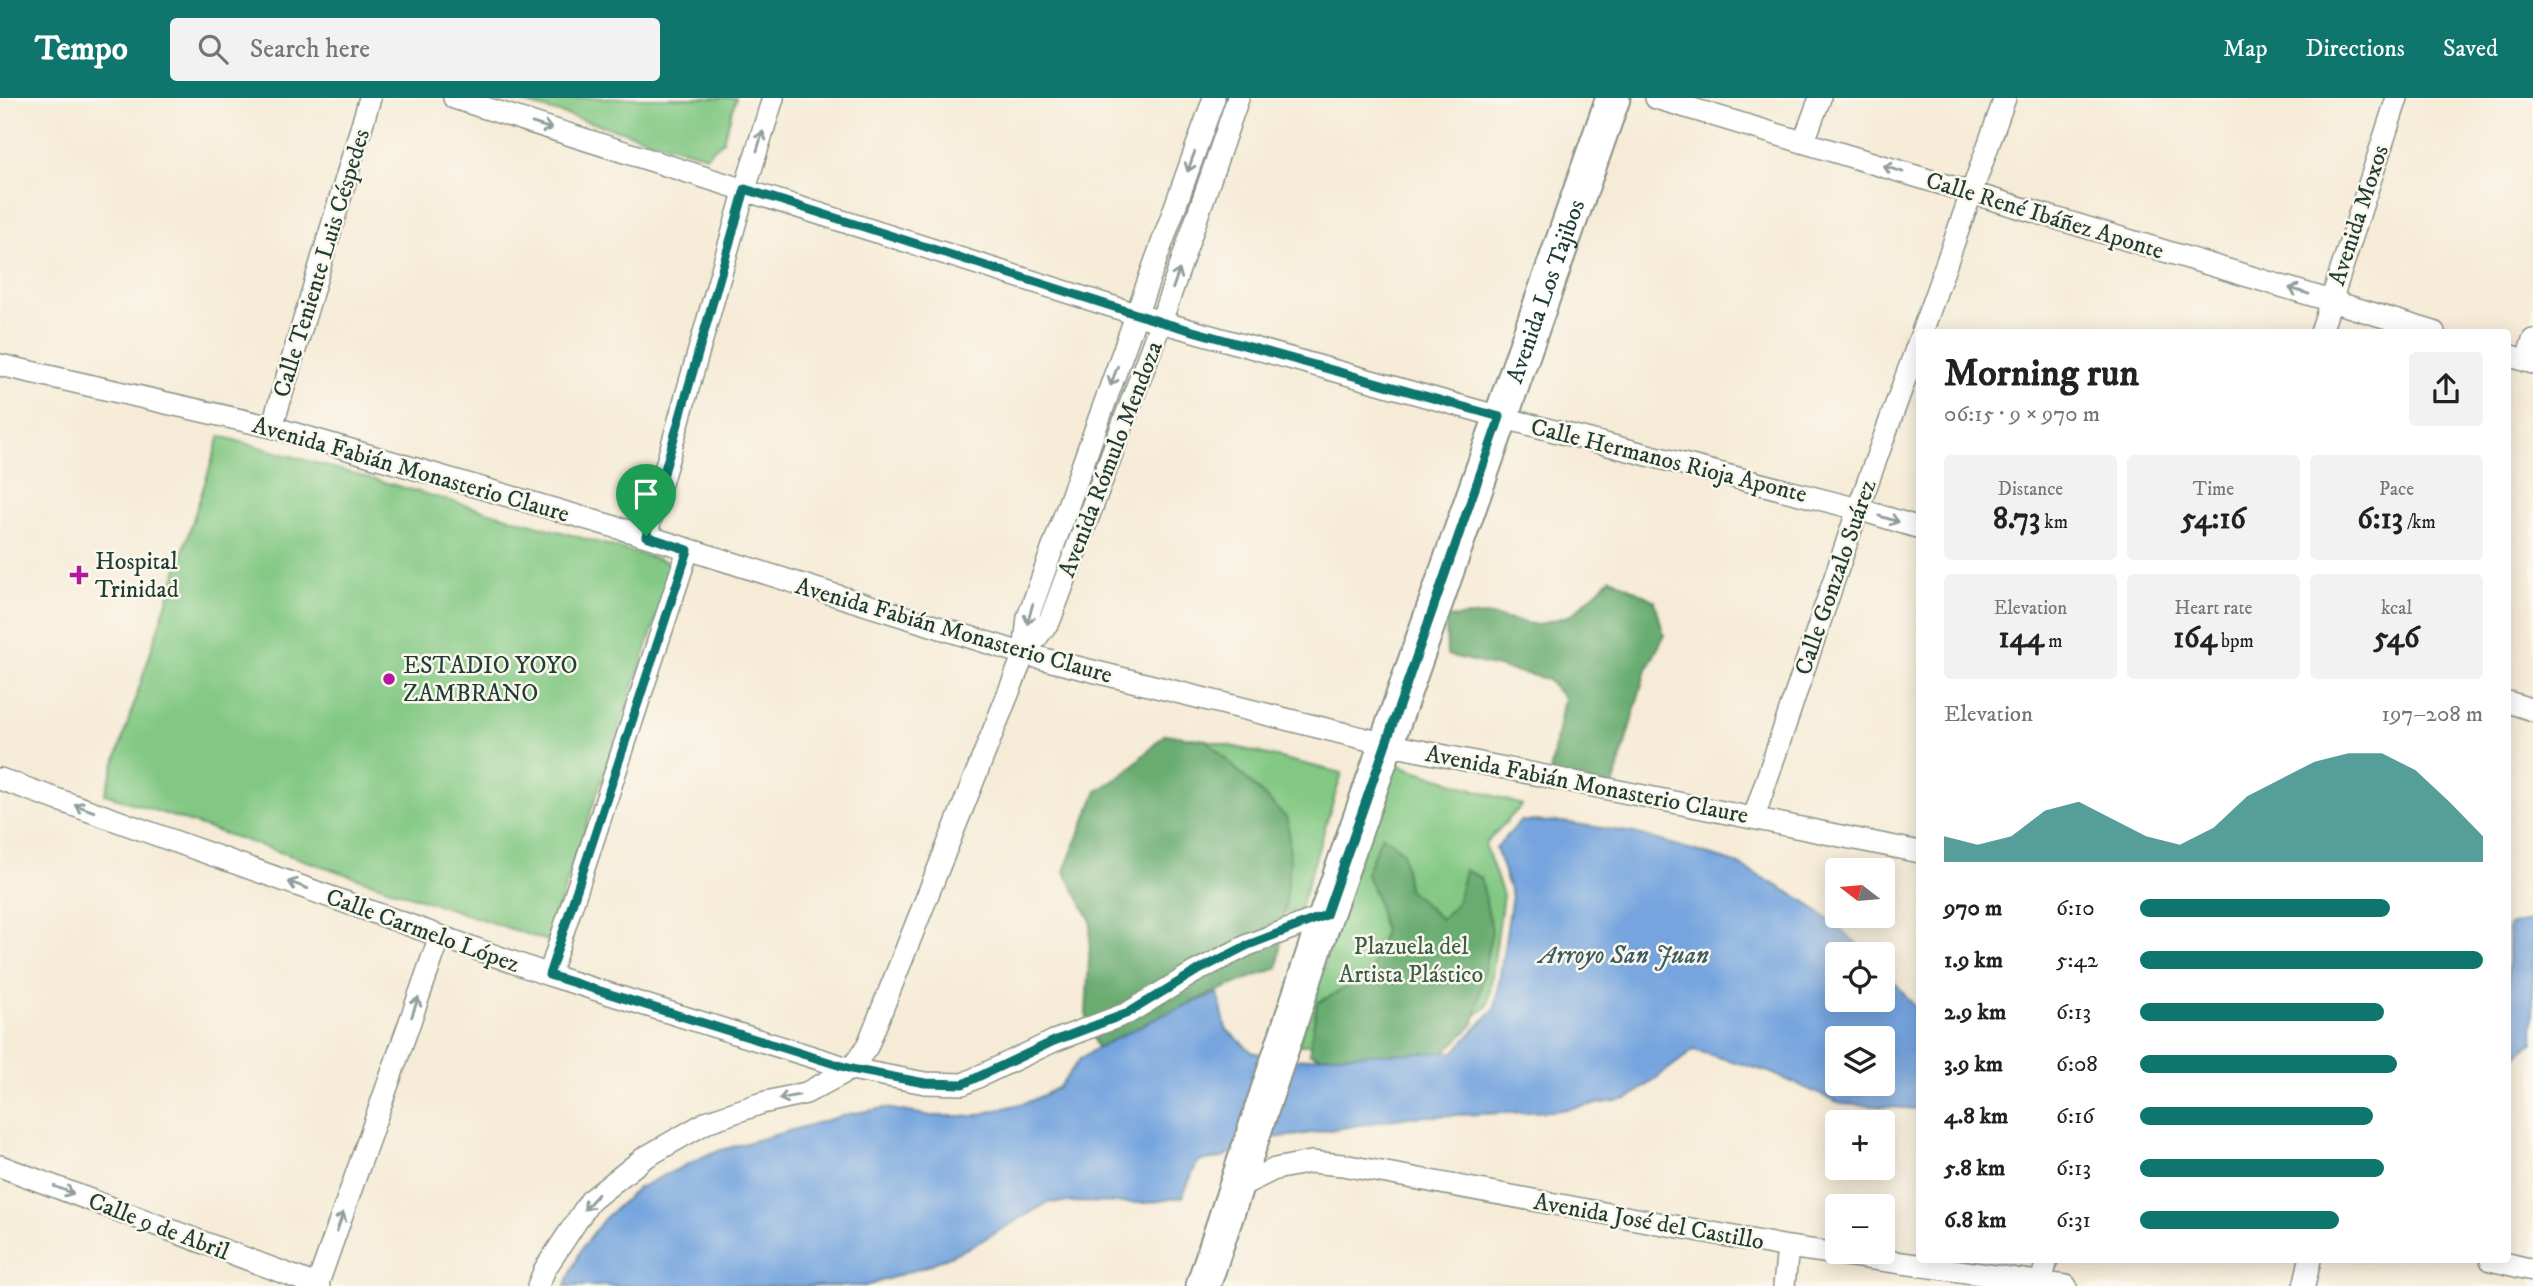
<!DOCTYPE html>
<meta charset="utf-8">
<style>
:root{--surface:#fff;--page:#f2f2f2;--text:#222;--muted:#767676;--accent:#0f766e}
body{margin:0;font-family:"IM FELL DW Pica",serif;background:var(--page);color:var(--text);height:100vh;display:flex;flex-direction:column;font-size:26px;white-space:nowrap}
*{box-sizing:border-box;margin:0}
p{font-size:23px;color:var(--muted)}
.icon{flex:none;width:38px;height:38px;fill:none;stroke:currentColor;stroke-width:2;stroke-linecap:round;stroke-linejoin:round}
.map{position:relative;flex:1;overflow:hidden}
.sheet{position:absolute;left:1916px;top:231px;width:595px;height:934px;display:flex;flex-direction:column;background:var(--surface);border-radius:7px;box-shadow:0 4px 18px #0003}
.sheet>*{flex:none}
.needle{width:46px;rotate:286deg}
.tools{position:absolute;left:1825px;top:760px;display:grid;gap:14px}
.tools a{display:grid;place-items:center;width:70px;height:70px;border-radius:7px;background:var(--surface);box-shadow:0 4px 18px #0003;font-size:35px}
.pin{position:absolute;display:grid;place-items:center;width:60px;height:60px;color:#fff;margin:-72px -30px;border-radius:50% 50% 50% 0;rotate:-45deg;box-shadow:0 0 7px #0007}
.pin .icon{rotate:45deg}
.round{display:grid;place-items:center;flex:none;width:74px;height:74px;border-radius:7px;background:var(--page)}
.head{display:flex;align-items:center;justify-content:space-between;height:119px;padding:0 28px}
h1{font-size:38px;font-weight:700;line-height:52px}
.metrics{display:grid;grid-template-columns:repeat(3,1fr);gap:10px;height:119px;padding:7px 28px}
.metrics div{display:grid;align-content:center;border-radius:7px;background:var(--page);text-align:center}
.metrics b{font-size:30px;font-weight:700}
.metrics small{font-size:19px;font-weight:400}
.metrics p{font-size:19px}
.chart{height:196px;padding:14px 28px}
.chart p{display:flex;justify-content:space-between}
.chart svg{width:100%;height:126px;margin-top:7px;fill:var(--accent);opacity:.7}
ul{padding:0 28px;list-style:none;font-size:23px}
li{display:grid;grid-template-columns:112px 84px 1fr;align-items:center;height:52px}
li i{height:18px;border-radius:9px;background:var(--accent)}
header{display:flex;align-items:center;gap:42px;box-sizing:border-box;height:98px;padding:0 35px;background:var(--accent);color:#fff}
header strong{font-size:33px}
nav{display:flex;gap:38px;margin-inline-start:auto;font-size:24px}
.search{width:490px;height:63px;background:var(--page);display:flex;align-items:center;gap:18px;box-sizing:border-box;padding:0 24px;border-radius:7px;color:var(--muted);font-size:26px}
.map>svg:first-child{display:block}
</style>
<header>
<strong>Tempo</strong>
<div class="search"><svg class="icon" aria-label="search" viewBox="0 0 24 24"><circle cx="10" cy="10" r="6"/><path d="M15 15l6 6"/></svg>Search here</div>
<nav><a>Map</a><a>Directions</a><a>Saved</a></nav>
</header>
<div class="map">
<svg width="2533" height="1188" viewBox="0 0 2533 1188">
<rect width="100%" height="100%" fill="#fbf7ec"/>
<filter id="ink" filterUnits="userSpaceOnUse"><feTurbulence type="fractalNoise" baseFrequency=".0143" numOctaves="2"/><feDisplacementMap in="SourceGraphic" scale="14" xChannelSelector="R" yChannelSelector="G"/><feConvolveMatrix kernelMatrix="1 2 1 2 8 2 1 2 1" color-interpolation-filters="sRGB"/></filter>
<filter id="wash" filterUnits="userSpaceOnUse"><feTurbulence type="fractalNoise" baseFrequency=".00686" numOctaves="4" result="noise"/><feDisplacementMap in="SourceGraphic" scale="28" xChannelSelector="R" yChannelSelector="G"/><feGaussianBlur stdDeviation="1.57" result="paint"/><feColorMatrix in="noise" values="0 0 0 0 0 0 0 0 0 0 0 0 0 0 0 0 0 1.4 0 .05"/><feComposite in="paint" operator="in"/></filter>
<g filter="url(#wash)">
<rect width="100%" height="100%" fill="#f6ebd7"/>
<path fill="#82c883" stroke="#50825c" stroke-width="2" d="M508,0H736L723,43L706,58Z
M220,338L675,466L547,843L105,696Z
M1206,642L1342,675L1299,813L1250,819Z
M1389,664L1522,707L1485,746L1503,797L1488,907L1448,943L1298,947Z"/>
<path fill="#69ac71" stroke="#447452" stroke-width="2" d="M1611,480L1655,503L1664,538L1645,575L1613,689L1550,675L1564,600L1547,581L1447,557L1446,520L1486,517L1537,527L1571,517Z
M1165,636L1206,642L1288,721L1290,765L1278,870C1216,891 1156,920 1097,950L1086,916L1091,823L1064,773L1097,693L1124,676Z
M1382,737L1403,754L1408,791L1441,821L1457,805L1465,772L1481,780L1492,832L1474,926L1431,967L1343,965L1309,955L1317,905L1369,878L1384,833L1376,798L1366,775Z"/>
<path fill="#75a4de" stroke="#4a7089" stroke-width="2" fill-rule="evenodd" d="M1521,723L1563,724L1634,735L1733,764L1805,803L1870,856H1838V901H1883V871L1920,914V1011L1842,1006L1769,974L1694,952L1628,1001L1554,1013L1408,1019L1299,1037L1252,1042L1222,1060L1198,1063L1182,1099L1147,1105L1049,1104L972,1148L927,1168L866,1188H565L582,1150L604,1121L638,1090L711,1055L849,1016L886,1010L931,1018H974L1031,1003L1058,990L1080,961L1097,950L1162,917L1218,895L1226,931L1252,954L1289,963L1333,957L1454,954L1495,910L1512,798L1496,750ZM1838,940H1883V985H1838Z
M2533,821V944L2508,965V828Z"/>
</g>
<g filter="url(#ink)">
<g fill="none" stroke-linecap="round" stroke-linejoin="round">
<g stroke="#8a9486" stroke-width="24">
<path id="street" d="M454,0L1161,224L1500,319L1858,411L1920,430
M1214,0L1028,519L1024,556L1050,522L1161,224L1238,0
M1656,0L2434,234
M1804,43L1820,0
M1922,234L2005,0
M2321,234L2397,0
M2508,257L2533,265
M2526,263L2533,242
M0,267L272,329L646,438L1024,556L1386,646L1920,754
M272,329L370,0
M646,438L745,91L773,0
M2508,604L2533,612
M0,681L549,877L851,971L925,985L963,986L1054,943L1128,915L1195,874L1248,847L1326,817
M1754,719L1858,411L1920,240
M549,877L688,452
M0,1068L319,1188
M1238,1089L1275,1071L1311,1064L1343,1067L1788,1149L2066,1188
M2491,1162L2533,1172
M317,1188L440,838
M538,1188L545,1171L590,1103L644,1060L709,1023L762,1005L806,995L851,971L867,949L1024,556
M1784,1188L1788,1149
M2040,1188L2047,1162
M2304,1188L2310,1162"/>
</g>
<g stroke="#8a9486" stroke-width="37">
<g id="primary">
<path id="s1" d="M1203,1188L1326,817L1613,0"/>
</g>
</g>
<use href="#street" stroke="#fff" stroke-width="21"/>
<use href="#primary" stroke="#fff" stroke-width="33"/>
</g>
<defs><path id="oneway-shaft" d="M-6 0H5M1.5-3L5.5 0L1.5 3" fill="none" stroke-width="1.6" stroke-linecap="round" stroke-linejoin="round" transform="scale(1.75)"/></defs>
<g stroke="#8f9e9a">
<use href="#oneway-shaft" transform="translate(542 28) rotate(17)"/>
<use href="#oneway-shaft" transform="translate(760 43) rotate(-73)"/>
<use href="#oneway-shaft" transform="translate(1191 64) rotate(110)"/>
<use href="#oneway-shaft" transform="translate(1893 71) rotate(-163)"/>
<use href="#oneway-shaft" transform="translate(1176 181) rotate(-71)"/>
<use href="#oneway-shaft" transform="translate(2299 193) rotate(-163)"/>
<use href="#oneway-shaft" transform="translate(1114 278) rotate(110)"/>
<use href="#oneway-shaft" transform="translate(1889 421) rotate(17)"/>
<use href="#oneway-shaft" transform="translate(1030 516) rotate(105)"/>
<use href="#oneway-shaft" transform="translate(84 710) rotate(-160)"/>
<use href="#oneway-shaft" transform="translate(298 787) rotate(-160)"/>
<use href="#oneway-shaft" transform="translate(415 909) rotate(-71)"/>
<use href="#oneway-shaft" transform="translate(789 999) rotate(168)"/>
<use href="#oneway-shaft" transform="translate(64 1092) rotate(21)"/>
<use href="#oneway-shaft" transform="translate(591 1104) rotate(132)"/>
<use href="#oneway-shaft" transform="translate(340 1124) rotate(-71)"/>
</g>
</g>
<g fill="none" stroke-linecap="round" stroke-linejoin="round" filter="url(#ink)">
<g stroke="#fff" stroke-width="14">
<path id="route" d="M745,91L1161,224L1500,319L1326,817L1248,847L1195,874L1128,915L1054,943L963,986L925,985L851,971L549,877L688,452L646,438Z"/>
</g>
<use href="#route" stroke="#0f766e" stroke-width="9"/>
</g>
<g fill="#b5179e" stroke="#fbf7ec" stroke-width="2.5">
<path d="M75.5 466.5h7v7h7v7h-7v7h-7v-7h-7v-7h7z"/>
<circle cx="389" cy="581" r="7"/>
</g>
<g text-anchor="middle" stroke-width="5" stroke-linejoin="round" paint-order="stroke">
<g font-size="24" fill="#1f3d34" stroke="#fbf7ec">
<text transform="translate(2045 117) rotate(17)" y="8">Calle René Ibáñez Aponte</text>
<text transform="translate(2358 117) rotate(-72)" y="8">Avenida Moxos</text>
<text transform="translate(321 165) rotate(-73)" y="8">Calle Teniente Luis Céspedes</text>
<text dy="8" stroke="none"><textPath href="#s1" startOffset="1052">Avenida Los Tajibos</textPath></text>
<text transform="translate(1110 361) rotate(-69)" y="8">Avenida Rómulo Mendoza</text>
<text transform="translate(1669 362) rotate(14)" y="8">Calle Hermanos Rioja Aponte</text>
<text transform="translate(411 371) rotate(16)" y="8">Avenida Fabián Monasterio Claure</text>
<text transform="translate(1835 479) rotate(-71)" y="8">Calle Gonzalo Suárez</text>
<text transform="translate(954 532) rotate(16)" y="8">Avenida Fabián Monasterio Claure</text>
<text transform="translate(1587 686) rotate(11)" y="8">Avenida Fabián Monasterio Claure</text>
<text transform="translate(423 832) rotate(20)" y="8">Calle Carmelo López</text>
<text transform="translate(1649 1123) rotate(10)" y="8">Avenida José del Castillo</text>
<text transform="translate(159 1128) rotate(21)" y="8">Calle 9 de Abril</text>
</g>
<g font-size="24" fill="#1f3d34" stroke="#fbf7ec" text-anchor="start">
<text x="95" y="471">Hospital<tspan x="95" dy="28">Trinidad</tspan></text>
<text x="403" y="575">ESTADIO YOYO<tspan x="403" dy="28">ZAMBRANO</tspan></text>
</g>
<g font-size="24" fill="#386048" stroke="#fbf7ec">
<text x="1411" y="856">Plazuela del<tspan x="1411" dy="28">Artista Plástico</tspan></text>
</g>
<g font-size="26" font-style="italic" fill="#395c67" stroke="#fbf7ec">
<text x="1624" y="865">Arroyo San Juan</text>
</g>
</g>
</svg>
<div class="tools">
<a><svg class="needle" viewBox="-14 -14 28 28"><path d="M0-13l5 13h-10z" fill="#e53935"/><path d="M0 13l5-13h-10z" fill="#767676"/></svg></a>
<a><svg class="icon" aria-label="locate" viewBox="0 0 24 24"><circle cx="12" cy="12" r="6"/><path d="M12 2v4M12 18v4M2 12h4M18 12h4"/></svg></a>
<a><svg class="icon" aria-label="layers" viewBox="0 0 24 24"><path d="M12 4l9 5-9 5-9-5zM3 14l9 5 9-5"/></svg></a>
<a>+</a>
<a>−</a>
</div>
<div class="pin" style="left:646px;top:438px;background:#1e9e55"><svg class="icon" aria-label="arrive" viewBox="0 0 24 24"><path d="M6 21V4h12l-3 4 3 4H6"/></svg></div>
<section class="sheet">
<div class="head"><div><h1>Morning run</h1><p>06:15 · 9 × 970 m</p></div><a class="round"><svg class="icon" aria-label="share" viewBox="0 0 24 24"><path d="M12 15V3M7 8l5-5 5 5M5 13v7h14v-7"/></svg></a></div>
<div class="metrics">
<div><p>Distance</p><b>8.73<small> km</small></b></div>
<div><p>Time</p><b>54:16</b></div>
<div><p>Pace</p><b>6:13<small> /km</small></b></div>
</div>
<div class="metrics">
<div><p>Elevation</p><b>144<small> m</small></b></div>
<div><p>Heart rate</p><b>164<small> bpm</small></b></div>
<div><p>kcal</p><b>546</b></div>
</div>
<div class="chart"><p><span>Elevation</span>197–208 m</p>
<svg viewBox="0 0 160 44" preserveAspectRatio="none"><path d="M0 44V35L10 38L20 35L30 26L40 23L50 29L60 35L70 38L80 32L90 21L100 15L110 9L120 6L130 6L140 12L150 23L160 35V44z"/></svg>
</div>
<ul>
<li><b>970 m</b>6:10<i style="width:73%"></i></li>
<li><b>1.9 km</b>5:42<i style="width:100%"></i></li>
<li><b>2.9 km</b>6:13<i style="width:71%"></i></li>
<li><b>3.9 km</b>6:08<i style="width:75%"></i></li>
<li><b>4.8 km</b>6:16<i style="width:68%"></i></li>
<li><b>5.8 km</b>6:13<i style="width:71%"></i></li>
<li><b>6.8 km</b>6:31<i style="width:58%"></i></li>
</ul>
</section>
</div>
